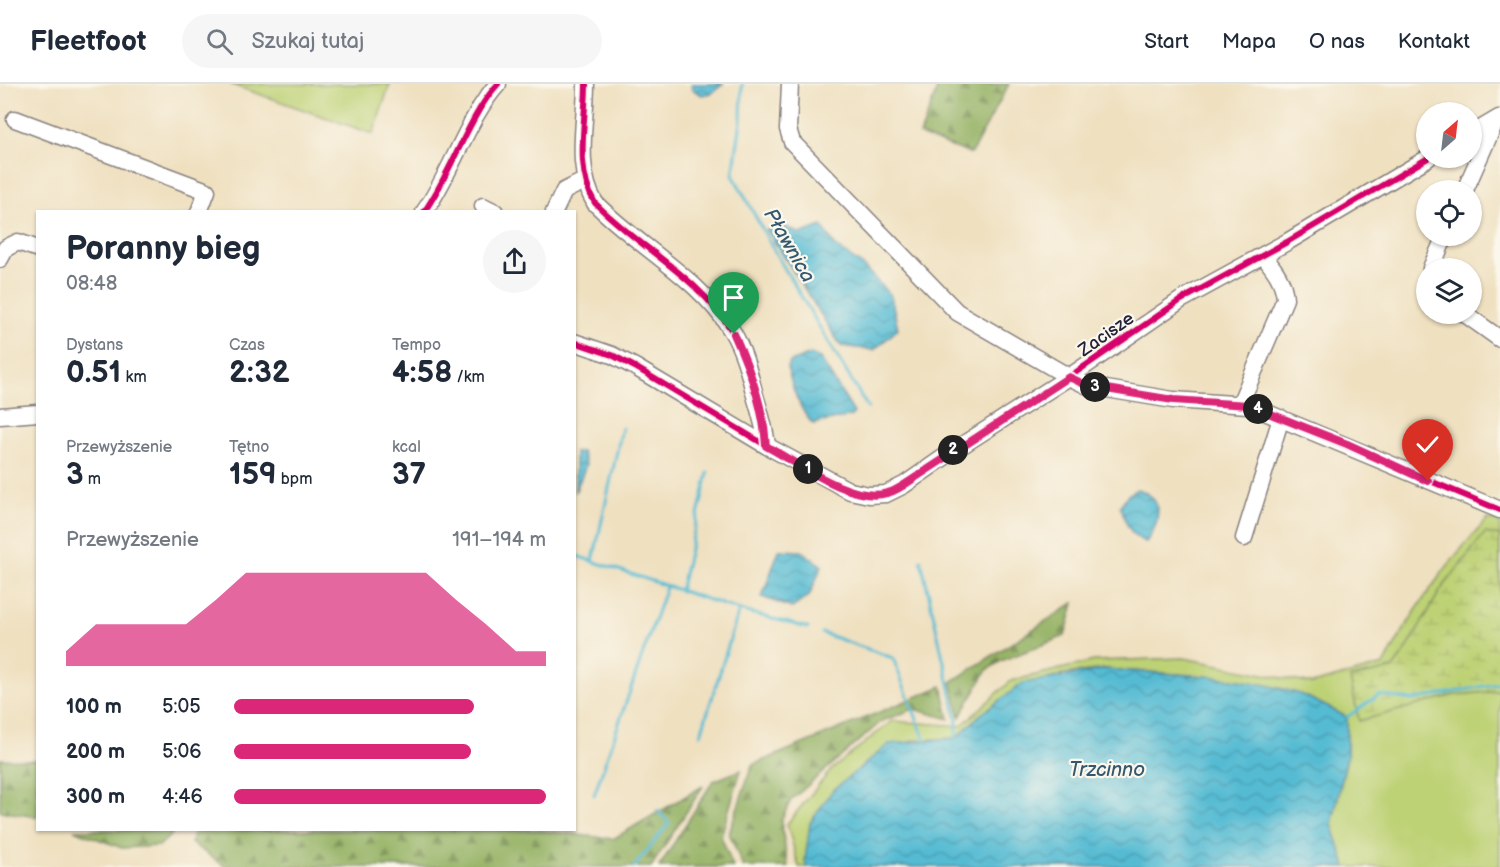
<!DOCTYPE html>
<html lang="pl">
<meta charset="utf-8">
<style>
:root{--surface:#fff;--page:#f6f6f7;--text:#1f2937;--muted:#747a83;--line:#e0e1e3;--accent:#db2777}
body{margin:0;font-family:"Balsamiq Sans",sans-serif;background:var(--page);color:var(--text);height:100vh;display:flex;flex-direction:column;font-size:22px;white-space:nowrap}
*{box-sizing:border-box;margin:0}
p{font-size:20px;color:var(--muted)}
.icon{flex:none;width:33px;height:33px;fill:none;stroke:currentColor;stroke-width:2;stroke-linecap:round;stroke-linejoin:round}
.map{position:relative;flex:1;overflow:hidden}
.sheet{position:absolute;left:36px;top:126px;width:540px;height:621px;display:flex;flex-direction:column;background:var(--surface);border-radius:0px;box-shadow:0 2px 4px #0004}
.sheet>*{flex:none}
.needle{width:39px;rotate:28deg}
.controls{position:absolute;left:1416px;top:18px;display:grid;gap:12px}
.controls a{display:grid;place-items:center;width:66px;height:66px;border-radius:50%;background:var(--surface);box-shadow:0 2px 4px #0004;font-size:30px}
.pin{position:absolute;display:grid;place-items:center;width:51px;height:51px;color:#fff;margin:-62px -26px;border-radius:50% 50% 50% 0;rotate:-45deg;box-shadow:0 0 6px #0007}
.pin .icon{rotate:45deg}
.km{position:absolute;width:30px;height:30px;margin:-15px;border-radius:50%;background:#222;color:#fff;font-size:16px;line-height:30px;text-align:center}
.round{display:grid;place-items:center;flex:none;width:63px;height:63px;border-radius:32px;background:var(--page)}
.summary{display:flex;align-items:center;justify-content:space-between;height:102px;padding:0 30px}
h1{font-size:33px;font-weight:700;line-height:45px}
.metrics{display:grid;grid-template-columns:repeat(3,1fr);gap:9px;height:102px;padding:6px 30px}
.metrics div{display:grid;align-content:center}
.metrics b{font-size:30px;font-weight:700}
.metrics small{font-size:16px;font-weight:400}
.metrics p{font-size:16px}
.chart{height:168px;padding:12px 30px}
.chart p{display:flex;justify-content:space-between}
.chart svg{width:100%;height:108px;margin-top:6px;fill:var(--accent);opacity:.7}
ul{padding:0 30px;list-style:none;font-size:20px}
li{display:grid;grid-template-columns:96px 72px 1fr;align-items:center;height:45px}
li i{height:15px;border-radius:8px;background:var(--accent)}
header{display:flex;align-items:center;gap:36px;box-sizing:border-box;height:84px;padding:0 30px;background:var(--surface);border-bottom:2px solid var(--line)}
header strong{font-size:28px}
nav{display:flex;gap:33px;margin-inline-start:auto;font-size:21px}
.search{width:420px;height:54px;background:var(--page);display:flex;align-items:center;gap:15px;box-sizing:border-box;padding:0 21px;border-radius:33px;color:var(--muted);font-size:22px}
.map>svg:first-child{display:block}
</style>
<header>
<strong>Fleetfoot</strong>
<div class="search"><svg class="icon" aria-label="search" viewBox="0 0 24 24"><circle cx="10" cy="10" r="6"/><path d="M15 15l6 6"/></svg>Szukaj tutaj</div>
<nav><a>Start</a><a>Mapa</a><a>O nas</a><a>Kontakt</a></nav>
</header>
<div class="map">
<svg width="1500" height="783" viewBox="0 0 1500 783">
<defs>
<pattern id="forest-firs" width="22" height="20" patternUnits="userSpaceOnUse" patternTransform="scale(1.5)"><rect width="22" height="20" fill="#96b366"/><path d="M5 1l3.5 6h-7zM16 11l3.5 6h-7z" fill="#7a9155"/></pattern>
<pattern id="wetland-marsh" width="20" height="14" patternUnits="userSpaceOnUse" patternTransform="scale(1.5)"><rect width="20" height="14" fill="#bdd175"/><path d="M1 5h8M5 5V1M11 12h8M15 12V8" fill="none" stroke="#a2b366"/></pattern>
<pattern id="water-waves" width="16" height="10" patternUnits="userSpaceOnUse" patternTransform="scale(1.5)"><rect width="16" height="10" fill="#55bbd3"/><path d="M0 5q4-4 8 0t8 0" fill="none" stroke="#4698ac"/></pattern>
</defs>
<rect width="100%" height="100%" fill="#fbf7ec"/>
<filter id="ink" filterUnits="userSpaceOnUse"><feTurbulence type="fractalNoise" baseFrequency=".0167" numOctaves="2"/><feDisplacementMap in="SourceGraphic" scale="12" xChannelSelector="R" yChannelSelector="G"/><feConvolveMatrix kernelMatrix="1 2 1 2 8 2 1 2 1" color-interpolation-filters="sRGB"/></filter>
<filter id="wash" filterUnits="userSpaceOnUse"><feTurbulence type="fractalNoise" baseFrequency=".008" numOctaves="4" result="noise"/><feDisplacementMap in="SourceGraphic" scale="24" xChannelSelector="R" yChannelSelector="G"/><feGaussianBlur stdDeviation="1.35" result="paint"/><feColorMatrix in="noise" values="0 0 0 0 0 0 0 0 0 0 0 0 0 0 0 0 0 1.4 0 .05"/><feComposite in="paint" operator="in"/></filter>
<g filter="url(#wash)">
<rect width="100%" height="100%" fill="#efe0c0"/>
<path fill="#bdd175" stroke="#707a58" stroke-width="1.5" d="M230,0H390L373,50Z
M1488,435L1500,438V783H1346L1332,740L1347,673V633L1298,610L1189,591L1106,585L1063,590L980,631L956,654L912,656L805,777L807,783H799L787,740L831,686L892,637L961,642L1011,597L1094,577L1184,574L1312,600L1384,581C1414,525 1444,481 1488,435Z"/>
<path fill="url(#forest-firs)" stroke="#5c6a50" stroke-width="1.5" d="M939,0H1009L971,70L920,51Z
M1074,519L1065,552L1001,577L987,586L960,633L951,598Z
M942,602L949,635L914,625L882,637L791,716L781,737L788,783H743L729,749L752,681Z
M0,675L37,676V733L0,727Z
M741,686L721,752L733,783H659L713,697Z
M703,702L651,783H226L191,759L194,746H536L613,755Z
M74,746H173L172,750L159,762L122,764Z"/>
<path fill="url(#wetland-marsh)" stroke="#707a58" stroke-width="1.5" d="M1485,449L1500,452V607L1454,611L1359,637L1350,594L1392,585L1405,568L1440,507Z"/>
<path fill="url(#water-waves)" stroke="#3c6e87" stroke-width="1.5" d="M691,0H723L712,9L702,11L692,5Z
M778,139L800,150L822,142L836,163L862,181L891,212L898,245L874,266L841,262L767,146Z
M811,270L820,274L851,324L854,329L851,332L813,340C799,326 792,302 787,283L790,278Z
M575,368H582L586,381L575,409Z
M1137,405C1166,414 1160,439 1146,458C1130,453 1125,437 1120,422L1128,411Z
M779,466L802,467L822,482L809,512L792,524L762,513Z
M1106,585C1169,591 1236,589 1297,609C1314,615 1331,625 1347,633V673L1332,740L1346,783H807L805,777L810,739L832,707L889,660L956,654L980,631L1023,599Z"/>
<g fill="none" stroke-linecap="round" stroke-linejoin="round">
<path stroke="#55bbd3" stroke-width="3" d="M742,0L741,37L733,91L776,170L868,324
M574,471L739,526L808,544
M921,476L957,636L956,654
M593,477L622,344
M680,507L708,389
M822,549L893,574L925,656
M1347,633L1379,611L1412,616L1500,599
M701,650L739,526
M594,711L666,503
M634,783L669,739L657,726"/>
</g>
</g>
<g filter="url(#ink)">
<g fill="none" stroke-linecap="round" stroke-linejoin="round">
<g stroke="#88817e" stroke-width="19">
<path id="minor" d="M586,0C586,38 574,84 595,119C638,163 700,194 732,247C743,265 749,288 754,308C759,326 765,343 767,362L850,407L869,411L886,410L904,401L953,367L1069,293L1181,216L1287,158L1428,74
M790,0L788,45L792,58L957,228L1069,293L1088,302L1173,316L1248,321L1500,426
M15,35L207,107L199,128
M1472,50L1499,34
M1465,106L1496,36
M483,122L495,128
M424,128C451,90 469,31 498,0
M554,128L564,107L586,96
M0,175L6,164L18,158L38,165
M1431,184L1445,152
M1465,230L1500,255
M574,258L612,271L635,283L767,362
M1240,320L1285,215C1284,197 1274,185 1263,171
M0,332L38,329
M1244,454L1281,334"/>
</g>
<use href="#minor" stroke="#fff" stroke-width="16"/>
<g stroke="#fbf7ec" stroke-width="10">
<path id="cycleway" d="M586,0C586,38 574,84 595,119C638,163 700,194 732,247C743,265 749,288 754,308C759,326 765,343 767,362L850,407L869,411L886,410L904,401L953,367L1069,293L1181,216L1287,158L1428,74
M424,128C451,90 469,31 498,0
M574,258L612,271L635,283L767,362
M1069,293L1088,302L1173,316L1248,321L1500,426"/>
</g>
<use href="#cycleway" stroke="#d6006c" stroke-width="6"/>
</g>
</g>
<g fill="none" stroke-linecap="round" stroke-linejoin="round" filter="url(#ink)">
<g stroke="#fff" stroke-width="12">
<path id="route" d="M734,250C749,283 764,325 766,362C796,378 853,420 887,409C893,408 899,404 904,401L1069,293L1088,302L1173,316L1248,321L1347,360L1428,397"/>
</g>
<use href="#route" stroke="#db2777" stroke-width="8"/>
</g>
<g text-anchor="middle" stroke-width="4.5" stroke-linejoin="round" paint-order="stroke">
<g font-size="18" fill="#22223b" stroke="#fbf7ec">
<text transform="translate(1106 250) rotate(-35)" y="6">Zacisze</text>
</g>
<g font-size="20" font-style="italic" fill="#345870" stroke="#fbf7ec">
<text transform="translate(790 161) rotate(60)" y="7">Pławnica</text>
<text x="1107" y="692">Trzcinno</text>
</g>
</g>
</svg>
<div class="controls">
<a><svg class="needle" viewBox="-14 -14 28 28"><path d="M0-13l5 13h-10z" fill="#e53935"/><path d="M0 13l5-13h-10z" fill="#747a83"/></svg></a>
<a><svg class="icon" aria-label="locate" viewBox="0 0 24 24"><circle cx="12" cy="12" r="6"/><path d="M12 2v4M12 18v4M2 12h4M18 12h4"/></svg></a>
<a><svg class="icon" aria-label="layers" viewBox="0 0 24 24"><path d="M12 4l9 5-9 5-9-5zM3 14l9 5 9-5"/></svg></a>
</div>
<div class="pin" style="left:734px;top:250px;background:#1e9e55"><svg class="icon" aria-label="arrive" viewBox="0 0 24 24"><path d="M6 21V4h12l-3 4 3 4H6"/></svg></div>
<div class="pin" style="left:1428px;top:397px;background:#d93025"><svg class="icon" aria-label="check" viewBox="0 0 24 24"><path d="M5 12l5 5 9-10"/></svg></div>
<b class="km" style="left:808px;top:385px">1</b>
<b class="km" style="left:953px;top:366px">2</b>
<b class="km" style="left:1095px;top:303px">3</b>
<b class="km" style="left:1258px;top:325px">4</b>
<section class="sheet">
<div class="summary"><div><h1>Poranny bieg</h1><p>08:48</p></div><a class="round"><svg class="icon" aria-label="share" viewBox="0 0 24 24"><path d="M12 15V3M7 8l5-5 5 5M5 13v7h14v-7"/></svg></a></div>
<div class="metrics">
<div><p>Dystans</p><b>0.51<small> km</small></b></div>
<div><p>Czas</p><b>2:32</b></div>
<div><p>Tempo</p><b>4:58<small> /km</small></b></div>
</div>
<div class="metrics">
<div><p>Przewyższenie</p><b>3<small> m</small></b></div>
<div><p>Tętno</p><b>159<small> bpm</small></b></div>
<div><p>kcal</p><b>37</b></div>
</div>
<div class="chart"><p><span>Przewyższenie</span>191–194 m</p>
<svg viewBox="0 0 160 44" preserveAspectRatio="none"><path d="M0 44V38L10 27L20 27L30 27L40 27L50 17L60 6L70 6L80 6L90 6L100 6L110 6L120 6L130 17L140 27L150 38L160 38V44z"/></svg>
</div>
<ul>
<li><b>100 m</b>5:05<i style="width:77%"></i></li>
<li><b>200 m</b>5:06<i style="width:76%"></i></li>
<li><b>300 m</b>4:46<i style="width:100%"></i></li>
</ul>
</section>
</div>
